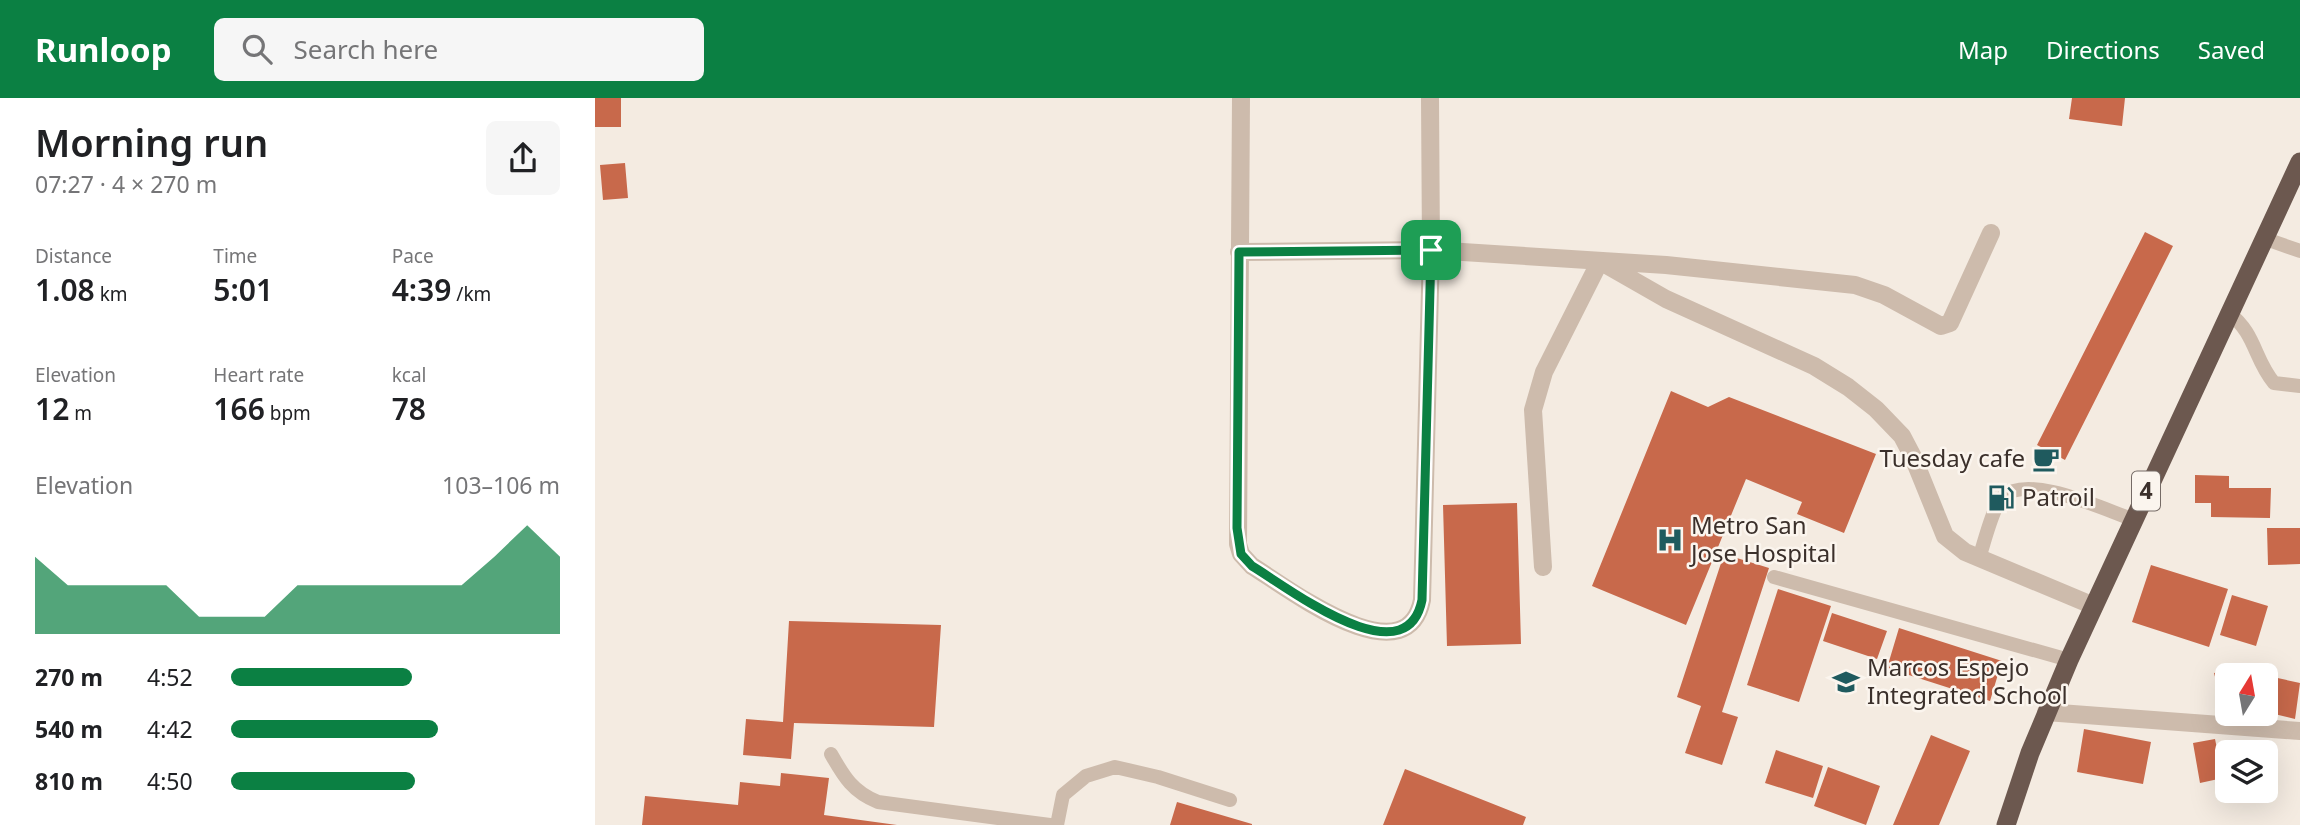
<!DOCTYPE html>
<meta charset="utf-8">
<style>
:root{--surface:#fff;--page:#f6f6f6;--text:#202124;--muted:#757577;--accent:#0b8043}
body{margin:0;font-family:"Noto Sans",sans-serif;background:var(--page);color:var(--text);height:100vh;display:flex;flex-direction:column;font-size:26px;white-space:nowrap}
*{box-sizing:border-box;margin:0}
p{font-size:23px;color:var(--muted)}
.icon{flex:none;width:38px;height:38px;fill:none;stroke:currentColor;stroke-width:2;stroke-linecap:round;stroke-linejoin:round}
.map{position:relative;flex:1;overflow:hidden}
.details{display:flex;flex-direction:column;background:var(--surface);width:595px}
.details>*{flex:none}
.needle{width:46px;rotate:11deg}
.tools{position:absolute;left:1620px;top:565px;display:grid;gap:14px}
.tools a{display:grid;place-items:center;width:63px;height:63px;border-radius:10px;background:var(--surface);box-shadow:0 7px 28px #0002;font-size:35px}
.pin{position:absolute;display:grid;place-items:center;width:60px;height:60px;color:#fff;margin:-30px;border-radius:14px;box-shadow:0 4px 10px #0006}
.round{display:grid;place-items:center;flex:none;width:74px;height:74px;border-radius:10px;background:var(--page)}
.headline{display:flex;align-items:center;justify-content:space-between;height:119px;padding:0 35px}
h1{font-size:38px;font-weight:600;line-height:52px}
.stats{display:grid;grid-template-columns:repeat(3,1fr);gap:10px;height:119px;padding:7px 35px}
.stats div{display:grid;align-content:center}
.stats b{font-size:30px;font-weight:600}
.stats small{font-size:19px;font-weight:400}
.stats p{font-size:19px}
.chart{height:196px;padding:14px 35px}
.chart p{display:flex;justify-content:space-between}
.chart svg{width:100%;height:126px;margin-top:7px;fill:var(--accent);opacity:.7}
ul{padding:0 35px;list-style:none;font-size:23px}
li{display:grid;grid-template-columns:112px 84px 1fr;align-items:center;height:52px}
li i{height:18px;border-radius:9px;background:var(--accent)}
header{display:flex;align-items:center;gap:42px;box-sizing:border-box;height:98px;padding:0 35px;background:var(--accent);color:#fff}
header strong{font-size:33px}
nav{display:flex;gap:38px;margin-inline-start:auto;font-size:24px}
.search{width:490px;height:63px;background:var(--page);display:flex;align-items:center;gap:18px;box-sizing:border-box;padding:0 24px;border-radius:10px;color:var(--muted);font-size:26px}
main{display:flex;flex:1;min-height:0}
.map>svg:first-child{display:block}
</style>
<header>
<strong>Runloop</strong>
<div class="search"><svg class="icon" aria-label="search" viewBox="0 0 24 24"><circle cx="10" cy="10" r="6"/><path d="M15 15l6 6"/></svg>Search here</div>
<nav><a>Map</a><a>Directions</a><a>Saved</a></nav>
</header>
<main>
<section class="details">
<div class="headline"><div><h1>Morning run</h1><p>07:27 · 4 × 270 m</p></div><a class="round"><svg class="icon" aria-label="share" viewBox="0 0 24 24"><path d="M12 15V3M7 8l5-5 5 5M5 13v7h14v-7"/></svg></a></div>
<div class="stats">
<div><p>Distance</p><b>1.08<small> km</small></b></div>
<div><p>Time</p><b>5:01</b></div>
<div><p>Pace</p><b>4:39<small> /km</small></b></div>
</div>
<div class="stats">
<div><p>Elevation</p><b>12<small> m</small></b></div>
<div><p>Heart rate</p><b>166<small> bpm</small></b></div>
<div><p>kcal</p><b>78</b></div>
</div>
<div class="chart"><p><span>Elevation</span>103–106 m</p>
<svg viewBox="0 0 160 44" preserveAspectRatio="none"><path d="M0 44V17L10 27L20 27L30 27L40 27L50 38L60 38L70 38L80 27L90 27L100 27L110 27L120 27L130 27L140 17L150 6L160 17V44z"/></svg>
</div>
<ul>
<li><b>270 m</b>4:52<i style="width:55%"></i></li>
<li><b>540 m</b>4:42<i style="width:63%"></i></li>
<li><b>810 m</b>4:50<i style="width:56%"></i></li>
</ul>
</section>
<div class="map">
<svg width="1705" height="727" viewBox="0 0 1705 727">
<rect width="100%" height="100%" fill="#f4ebe1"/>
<path fill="#c8694b" d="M0,0H26V29H0Z
M1477,0H1530L1527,28L1474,21Z
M30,65L33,100L8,102L5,67Z
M1550,134L1578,148L1470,362L1442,347Z
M1076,293L1113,309L1134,299L1281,356L1249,435L1202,416L1207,404L1151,381L1091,527L997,488Z
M1600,377L1634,378V390H1676L1675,420L1616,419V405H1600Z
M922,405L926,546L852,548L848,407Z
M1672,430H1705V466L1673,467Z
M1129,456L1174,470L1127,614L1143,619L1127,667L1090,655L1106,608L1082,599Z
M1556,467L1633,491L1614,549L1537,524Z
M1183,491L1236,508L1204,604L1152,587Z
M1637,497L1673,508L1661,548L1625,537Z
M1237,515L1292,533L1282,561L1228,543Z
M194,523L346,527L339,629L199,625L196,661L148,657L151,621L188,624Z
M1304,530L1407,563L1395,603L1292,570Z
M1646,569L1648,578H1633V592L1624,594L1619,575Z
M1678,579L1705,585L1700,621L1671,614Z
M1489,631L1556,644L1548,686L1482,674Z
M1336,637L1375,653L1344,727H1298Z
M1620,641L1628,680L1605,685L1598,645Z
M1181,652L1228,668L1218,700L1170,685Z
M1233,669L1285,688L1271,727L1219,708Z
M810,671L931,719L928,727H788Z
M186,675L234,680L229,717L302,727H47L50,698L143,707L145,684L185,688Z
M582,704L657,726V727H575Z"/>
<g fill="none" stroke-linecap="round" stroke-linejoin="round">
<path stroke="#cdbbac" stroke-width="14" d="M1668,140L1705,153
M1634,215C1661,236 1659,261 1679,285L1705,288
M1384,460C1389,446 1398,407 1408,399C1432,375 1508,411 1537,421
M1179,479L1474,562
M236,656C249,679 258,694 283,704L455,727
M462,727L468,697L491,678L520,669L563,679L635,702"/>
<path stroke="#cdbbac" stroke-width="18" d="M646,0L643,446L646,456L657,468C690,488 811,582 827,502L836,152L835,0
M644,154L836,152L1071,167L1260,187L1289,197L1346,228L1355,225L1396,135
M1008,165L1071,201L1219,268L1253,289L1281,311L1307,338L1318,359L1350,438L1370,454L1499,508
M948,469L938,312L949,274L1005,163
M1451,614L1705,633"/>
<path stroke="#6c584f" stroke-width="19" d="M1411,727L1435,655L1474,562L1705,64"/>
</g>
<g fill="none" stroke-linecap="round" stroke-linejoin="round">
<g stroke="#fff" stroke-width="14">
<path id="route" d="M836,152L827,502C811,582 691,488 657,468L646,456L642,430L644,154Z"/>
</g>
<use href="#route" stroke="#0b8043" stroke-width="9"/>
</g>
<defs>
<g id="cafe-bare" transform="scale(2.1)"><path d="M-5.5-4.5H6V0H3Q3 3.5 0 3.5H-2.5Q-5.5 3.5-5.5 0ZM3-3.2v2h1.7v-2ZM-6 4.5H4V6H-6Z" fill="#1f5a5e" stroke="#fbf5ee" stroke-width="2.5" paint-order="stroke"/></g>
<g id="fuel-bare" transform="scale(2.1)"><path d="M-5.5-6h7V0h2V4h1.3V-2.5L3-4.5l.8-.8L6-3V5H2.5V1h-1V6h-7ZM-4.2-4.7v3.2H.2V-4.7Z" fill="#1f5a5e" stroke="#fbf5ee" stroke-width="2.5" paint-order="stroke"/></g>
<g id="hospital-bare" transform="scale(2.1)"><path d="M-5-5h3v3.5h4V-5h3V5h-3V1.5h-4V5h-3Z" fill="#1f5a5e" stroke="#fbf5ee" stroke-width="2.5" paint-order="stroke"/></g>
<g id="school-bare" transform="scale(2.1)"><path d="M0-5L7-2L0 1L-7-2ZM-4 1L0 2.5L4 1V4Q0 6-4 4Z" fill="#1f5a5e" stroke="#fbf5ee" stroke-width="2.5" paint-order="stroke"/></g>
</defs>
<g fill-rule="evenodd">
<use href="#cafe-bare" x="1451" y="361"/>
<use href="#fuel-bare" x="1406" y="400"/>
<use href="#hospital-bare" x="1075" y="442"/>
<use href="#school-bare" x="1251" y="584"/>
</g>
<g text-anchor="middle" stroke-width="5" stroke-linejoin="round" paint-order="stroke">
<rect fill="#fbf5ee" stroke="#756b66" stroke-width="2" x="1537" y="373.5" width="28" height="39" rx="5"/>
<g font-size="23" font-weight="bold" fill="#3b302b">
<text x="1551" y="401">4</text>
</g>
<g font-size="24" fill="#3b302b" stroke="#fbf5ee" text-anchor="start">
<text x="1430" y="369" text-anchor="end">Tuesday cafe</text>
<text x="1427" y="408">Patroil</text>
<text x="1096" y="436">Metro San<tspan x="1096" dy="28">Jose Hospital</tspan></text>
<text x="1272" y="578">Marcos Espejo<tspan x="1272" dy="28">Integrated School</tspan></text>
</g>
</g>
</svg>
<div class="tools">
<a><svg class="needle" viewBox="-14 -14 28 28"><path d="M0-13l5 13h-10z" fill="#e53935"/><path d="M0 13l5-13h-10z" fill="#757577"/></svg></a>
<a><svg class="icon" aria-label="layers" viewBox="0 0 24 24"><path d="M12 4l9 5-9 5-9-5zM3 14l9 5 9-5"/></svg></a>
</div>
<div class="pin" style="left:836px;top:152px;background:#1e9e55"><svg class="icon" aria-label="arrive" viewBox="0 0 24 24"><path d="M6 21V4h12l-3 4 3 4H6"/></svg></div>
</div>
</main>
